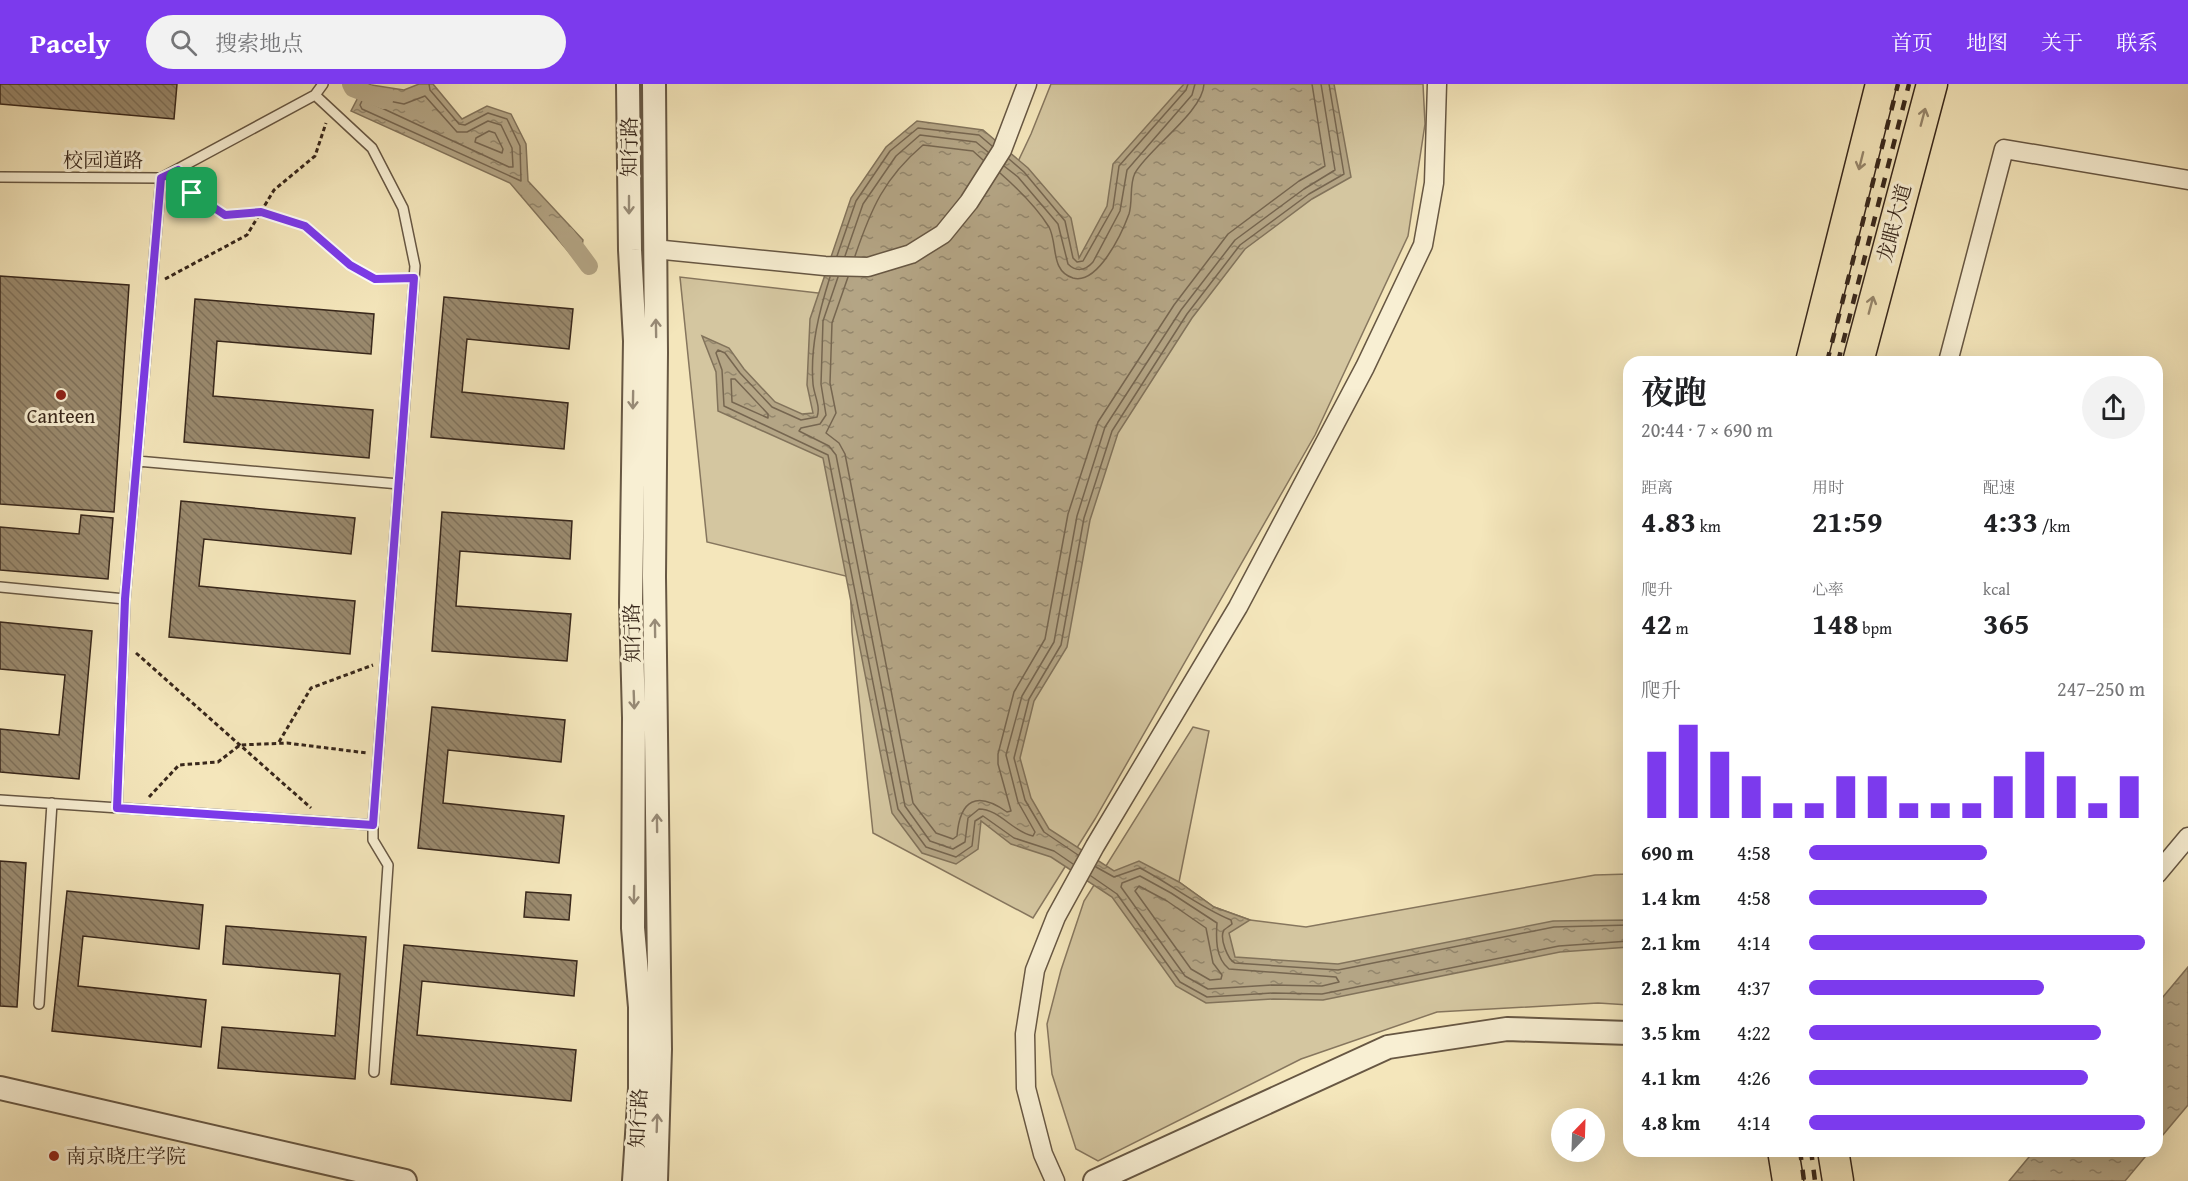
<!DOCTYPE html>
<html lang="zh">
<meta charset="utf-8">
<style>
:root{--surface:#fff;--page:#f2f2f2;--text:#202124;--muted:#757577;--accent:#7c3aed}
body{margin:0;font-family:"Gentium Book Plus","Noto Serif SC",serif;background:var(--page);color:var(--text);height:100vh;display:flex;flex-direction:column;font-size:22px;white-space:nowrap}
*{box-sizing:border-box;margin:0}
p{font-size:20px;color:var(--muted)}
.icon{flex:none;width:33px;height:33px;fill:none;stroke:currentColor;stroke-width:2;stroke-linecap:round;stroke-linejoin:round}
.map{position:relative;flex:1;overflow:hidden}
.drawer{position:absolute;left:1623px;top:272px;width:540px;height:801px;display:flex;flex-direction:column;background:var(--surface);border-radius:18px;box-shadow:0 6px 24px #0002}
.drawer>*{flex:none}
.needle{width:39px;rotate:23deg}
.fabs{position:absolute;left:1551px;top:1024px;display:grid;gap:12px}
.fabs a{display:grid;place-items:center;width:54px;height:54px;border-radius:50%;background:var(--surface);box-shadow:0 6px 24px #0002;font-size:30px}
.pin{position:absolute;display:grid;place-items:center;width:51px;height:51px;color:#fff;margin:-26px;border-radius:12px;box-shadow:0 3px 9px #0006}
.round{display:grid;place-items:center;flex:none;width:63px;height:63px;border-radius:32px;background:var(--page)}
.summary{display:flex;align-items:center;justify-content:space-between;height:102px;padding:0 18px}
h1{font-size:33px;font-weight:700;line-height:45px}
.stats{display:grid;grid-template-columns:repeat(3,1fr);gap:9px;height:102px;padding:6px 18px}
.stats div{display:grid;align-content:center}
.stats b{font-size:30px;font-weight:700}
.stats small{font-size:16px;font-weight:400}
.stats p{font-size:16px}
.chart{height:168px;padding:12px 18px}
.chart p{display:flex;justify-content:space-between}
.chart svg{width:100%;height:108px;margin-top:6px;stroke:var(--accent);stroke-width:6}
ul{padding:0 18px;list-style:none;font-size:20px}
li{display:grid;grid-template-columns:96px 72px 1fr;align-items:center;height:45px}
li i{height:15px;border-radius:8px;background:var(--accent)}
header{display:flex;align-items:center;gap:36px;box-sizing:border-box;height:84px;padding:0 30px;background:var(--accent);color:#fff}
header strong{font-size:28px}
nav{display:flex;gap:33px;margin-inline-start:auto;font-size:21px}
.search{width:420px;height:54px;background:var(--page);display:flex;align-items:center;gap:15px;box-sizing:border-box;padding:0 21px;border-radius:33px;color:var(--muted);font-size:22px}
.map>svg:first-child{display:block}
</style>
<header>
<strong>Pacely</strong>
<div class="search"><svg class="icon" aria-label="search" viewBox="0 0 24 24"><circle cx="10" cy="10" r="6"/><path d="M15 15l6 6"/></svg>搜索地点</div>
<nav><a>首页</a><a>地图</a><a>关于</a><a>联系</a></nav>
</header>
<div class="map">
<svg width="2188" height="1097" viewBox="0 0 2188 1097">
<defs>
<pattern id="water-ripples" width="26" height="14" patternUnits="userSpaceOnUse" patternTransform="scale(1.5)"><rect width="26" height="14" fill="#b4a585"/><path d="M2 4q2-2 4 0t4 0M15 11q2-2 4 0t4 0" fill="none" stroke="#93866c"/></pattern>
<pattern id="building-back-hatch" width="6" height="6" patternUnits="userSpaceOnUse" patternTransform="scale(1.5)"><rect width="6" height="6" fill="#9a8a6e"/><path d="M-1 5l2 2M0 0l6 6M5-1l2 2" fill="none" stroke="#7f715a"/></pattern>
</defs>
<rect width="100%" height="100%" fill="#f4e6bb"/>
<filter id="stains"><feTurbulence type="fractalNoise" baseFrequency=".00333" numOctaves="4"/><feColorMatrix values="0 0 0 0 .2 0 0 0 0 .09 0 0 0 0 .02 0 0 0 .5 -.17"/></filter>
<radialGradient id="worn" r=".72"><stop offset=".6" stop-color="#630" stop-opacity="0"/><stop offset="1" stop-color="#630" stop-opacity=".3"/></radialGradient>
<path fill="#d4c6a0" stroke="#86765e" stroke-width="1.5" d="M1051,0H1423L1425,40L1408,152L1315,351L1095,735L1033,834L873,749L852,548L850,493L707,458L680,193L887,217L995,126L1031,50Z
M1193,643L1209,647L1179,798L1214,823L1250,836L1306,843L1595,791L1629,790V921L1598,919L1437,928L1301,975L1098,1077L1076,1065L1052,990L1047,940L1061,886L1084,817Z"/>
<path fill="url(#water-ripples)" stroke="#82735b" stroke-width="1.5" d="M365,0L404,6L419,0H433L462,35L487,22L511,30L526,60L528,97L583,156L579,180L510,99L351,27Z
M1184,0H1334L1351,93L1312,115L1245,165L1192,234L1118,349L1090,436L1067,563L1034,617L1020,674L1031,714L1049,745L1114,787L1139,777L1179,798L1214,823L1250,836L1229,849L1235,873L1338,880L1553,837L1629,836V863L1560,868L1323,916L1273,915L1206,919L1176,902L1112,813L1051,773L1011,760L981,737L978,765L956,780L922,769L892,729L823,374L718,327L716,288L702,252L729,264L744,285L775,318L802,330L813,329L807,301L810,235L851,114L886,63L917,37L983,46L1028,84L1071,134L1079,174L1107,122L1113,80Z
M2188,883V1021L2157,1058V920Z
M2034,1067V1066L2150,1067L2125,1097H2009Z"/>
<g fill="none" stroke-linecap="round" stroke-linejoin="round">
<path stroke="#766650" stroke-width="1.5" d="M370,0L360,21L362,25L521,97L520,62L507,35L488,29L465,41L459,40L430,6L429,0
M425,12L457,48H467L488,37L501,41L512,64L513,83H509L371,19L374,14L404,20Z
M489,47L495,49L503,65L502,69L475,58L476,54Z
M1009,75L1024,88L1065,137L1073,174L1077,178L1083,177L1113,124L1119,82L1186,6L1188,0
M1004,82L1018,93L1058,140L1068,180C1076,188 1085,187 1093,178L1120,127L1127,86L1192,11L1195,0
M1000,89C1017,104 1037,124 1049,143C1058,160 1050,187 1073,194C1098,201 1122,149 1129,130C1133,117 1129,101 1135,89C1149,64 1203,28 1204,0
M837,172L856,117L890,67L918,44L979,51L992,62
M845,172L863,120L896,72L920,51L976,58L988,68
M855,172C871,125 884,94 923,61L973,67L983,76
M830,193C819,228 810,263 813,300C814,311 821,323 817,333L801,336L772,323L740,289L725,269L718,266L716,269L722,286L724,322L828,371L898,725L926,763L956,773L972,762L975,737L983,732L1014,754L1054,767L1073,780
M838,193L823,237L821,300L826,331L820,340L801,344L799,347L829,362L836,371L905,722L930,757L953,765L965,758L968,734L979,725C999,725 1013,748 1033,752L1035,748L1018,718L1006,671L1022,612L1054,558L1077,432L1105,343L1181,226L1235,156L1304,105L1335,86L1321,0
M848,193L832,239L830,299L836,329L826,349L839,359L845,370L913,719L936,749L953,755L957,752C960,715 977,707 1007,728L1011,727L998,680V670L1014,608L1045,555L1068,430L1098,338L1174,221L1228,150L1299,97L1325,82L1312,0
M731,295H735L768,330V334L732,318Z
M1078,771L1044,748L1025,716L1014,674L1029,615L1061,561L1084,434L1112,347L1187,230L1240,161L1309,110L1344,90L1329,0
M1096,783L1114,793L1140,784C1171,800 1199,823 1231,836L1232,840C1231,841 1225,845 1224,846C1219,854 1228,876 1235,879L1338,886L1554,843L1629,841
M1091,792L1117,810L1180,898L1207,913L1273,909L1322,910L1559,862L1629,857
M1140,792L1171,809L1217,839C1216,853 1215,874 1229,885L1336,893L1339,898L1322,902L1272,901L1208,905L1185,892L1121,803L1122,799Z
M1139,802L1167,817L1206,844L1213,879L1222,891L1221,895L1210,896L1191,885L1135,807Z"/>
<path stroke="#b4a585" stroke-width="18" d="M351,0L353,4L384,16
M566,151L589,182"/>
</g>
<path fill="url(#building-back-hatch)" stroke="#38271b" stroke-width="1.5" d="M0,0H177L174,35L0,20Z
M0,192L129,201L114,428L0,420Z
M444,213L573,225L569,265L467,255L462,308L568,319L564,365L431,353Z
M195,215L374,230L371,270L217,257L213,312L373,326L369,374L184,358Z
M181,417L355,434L351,470L204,455L199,502L355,517L350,570L169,553Z
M442,428L572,437L570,475L460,467L456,522L571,530L567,577L432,567Z
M81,431L113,434L108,495L0,486V443L79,450Z
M0,538L92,547L79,695L0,688V645L59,651L65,591L0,585Z
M432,623L565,636L561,678L448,666L443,719L564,732L559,779L418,764Z
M0,777L26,779L17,923L0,922Z
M67,807L203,821L199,865L83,852L78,902L206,916L201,963L52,947Z
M526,808L571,811L569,836L524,833Z
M226,842L366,853L355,995L218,984L222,943L335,952L340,890L223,880Z
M404,861L577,877L574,912L422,897L417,951L576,966L571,1017L391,1000Z"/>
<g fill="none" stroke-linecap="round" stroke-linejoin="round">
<g stroke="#675743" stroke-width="12">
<path id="service" d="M0,93L161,94L315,11L323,0
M137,377L399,400
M0,503L125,515
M0,716L373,741L415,182L403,124L372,64L315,11
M117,724L125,515L161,94
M373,741V756L388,781L374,988
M39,920L52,719"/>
</g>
<g stroke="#675743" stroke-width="21">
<path id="minor" d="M654,165L825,182L868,183L911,170L943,150L969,118L1002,66L1027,0
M1948,278L2004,65L2188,96
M2157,790L2188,753
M1055,1097L1043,1070L1026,1004L1025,950L1035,886L1056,833L1095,762L1238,523L1365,283L1423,161L1434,99L1437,0"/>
</g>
<g stroke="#675743" stroke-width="26">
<path id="tertiary" d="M628,0L630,166L635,257L631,519L634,634L633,844L640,923V1004L634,1097
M654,0L656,268L654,493L660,965L656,1097
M0,1004L405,1097
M1095,1097L1388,963L1507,945L1629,949"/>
</g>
<g stroke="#38271b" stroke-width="33">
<path id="primary" d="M1811,278L1881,0
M1858,278L1932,0
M1783,1066L1788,1097
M1833,1066L1838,1097"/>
</g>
<path stroke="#38271b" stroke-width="3" stroke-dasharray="4.5 3" stroke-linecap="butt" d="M184,95L192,109L225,131L261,128L305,142L350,181L375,194H403
M165,195L247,151L274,106L315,72L326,39
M136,569L311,724
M279,658L311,604L373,581
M149,713L179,681L218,678L240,661L287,659L367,669"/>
<use href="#service" stroke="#f8efd3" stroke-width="9"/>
<use href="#minor" stroke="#f8efd3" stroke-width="18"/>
<use href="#tertiary" stroke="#f8efd3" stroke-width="22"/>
<use href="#primary" stroke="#f4e6bb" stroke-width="30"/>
<path stroke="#38271b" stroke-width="4.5" stroke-dasharray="10 10" stroke-linecap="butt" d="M1827,278L1898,0
M1838,278L1909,0
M1800,1066L1804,1097
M1811,1066L1815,1097"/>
</g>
<defs><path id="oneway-shaft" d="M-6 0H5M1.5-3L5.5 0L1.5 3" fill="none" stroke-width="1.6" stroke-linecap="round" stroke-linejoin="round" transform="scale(1.5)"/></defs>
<g stroke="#96866b">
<use href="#oneway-shaft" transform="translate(1923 33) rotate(-75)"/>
<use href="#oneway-shaft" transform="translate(1861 77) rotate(104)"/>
<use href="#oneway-shaft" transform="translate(1871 221) rotate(-75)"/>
</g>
<g stroke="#988b77">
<use href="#oneway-shaft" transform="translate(629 121) rotate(90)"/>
<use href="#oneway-shaft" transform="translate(656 244) rotate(-91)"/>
<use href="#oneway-shaft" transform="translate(633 316) rotate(91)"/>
<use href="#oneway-shaft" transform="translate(655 544) rotate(-91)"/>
<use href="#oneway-shaft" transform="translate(634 616) rotate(88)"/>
<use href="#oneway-shaft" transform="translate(657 739) rotate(-91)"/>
<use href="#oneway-shaft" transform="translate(634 811) rotate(91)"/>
<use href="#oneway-shaft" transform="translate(657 1039) rotate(-88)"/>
</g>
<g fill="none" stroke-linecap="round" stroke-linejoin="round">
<g stroke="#fff" stroke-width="12">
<path id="route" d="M178,86L192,109L225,131L261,128L305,142L350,181L375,195L414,194L373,741L117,724L125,515L161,94Z"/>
</g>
<use href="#route" stroke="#7c3aed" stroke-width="8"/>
</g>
<g fill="#8f2418" stroke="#f8efd3" stroke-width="2">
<circle cx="61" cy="311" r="6"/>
<circle cx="54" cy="1072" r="6"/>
</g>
<g text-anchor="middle" stroke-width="6" stroke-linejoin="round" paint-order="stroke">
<g font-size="20" fill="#38271b" stroke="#f8efd3">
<text transform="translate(629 63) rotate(-90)" y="7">知行路</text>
<text x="103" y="83">校园道路</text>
<text transform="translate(1894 139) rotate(-75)" y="7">龙眠大道</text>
<text transform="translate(632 549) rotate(-91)" y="7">知行路</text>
<text transform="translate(638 1034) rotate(-87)" y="7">知行路</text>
</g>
<g font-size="20" fill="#38271b" stroke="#f8efd3">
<text x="61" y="339">Canteen</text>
<text x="66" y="1079" text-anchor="start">南京晓庄学院</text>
</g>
</g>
<rect width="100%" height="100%" filter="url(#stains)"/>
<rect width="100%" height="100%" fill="url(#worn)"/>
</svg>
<div class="fabs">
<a><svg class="needle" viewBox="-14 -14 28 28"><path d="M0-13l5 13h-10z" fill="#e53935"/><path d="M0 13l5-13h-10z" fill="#757577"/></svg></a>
</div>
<div class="pin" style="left:192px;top:109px;background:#1e9e55"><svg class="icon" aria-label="arrive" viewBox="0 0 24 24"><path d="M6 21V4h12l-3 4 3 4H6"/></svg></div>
<section class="drawer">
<div class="summary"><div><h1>夜跑</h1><p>20:44 · 7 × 690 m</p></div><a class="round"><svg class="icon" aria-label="share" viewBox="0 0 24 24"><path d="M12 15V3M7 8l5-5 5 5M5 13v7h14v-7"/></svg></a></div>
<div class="stats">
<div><p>距离</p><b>4.83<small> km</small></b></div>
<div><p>用时</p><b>21:59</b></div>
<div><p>配速</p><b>4:33<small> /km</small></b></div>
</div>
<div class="stats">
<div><p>爬升</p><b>42<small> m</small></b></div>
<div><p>心率</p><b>148<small> bpm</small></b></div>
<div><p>kcal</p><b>365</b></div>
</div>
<div class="chart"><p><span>爬升</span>247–250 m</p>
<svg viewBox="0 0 160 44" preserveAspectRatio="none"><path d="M5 44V17M15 44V6M25 44V17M35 44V27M45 44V38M55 44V38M65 44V27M75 44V27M85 44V38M95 44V38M105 44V38M115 44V27M125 44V17M135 44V27M145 44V38M155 44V27"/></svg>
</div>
<ul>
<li><b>690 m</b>4:58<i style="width:53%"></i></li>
<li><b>1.4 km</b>4:58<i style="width:53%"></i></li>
<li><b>2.1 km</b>4:14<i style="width:100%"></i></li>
<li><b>2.8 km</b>4:37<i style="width:70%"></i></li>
<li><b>3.5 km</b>4:22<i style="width:87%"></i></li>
<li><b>4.1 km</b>4:26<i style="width:83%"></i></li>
<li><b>4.8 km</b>4:14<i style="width:100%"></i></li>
</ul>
</section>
</div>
